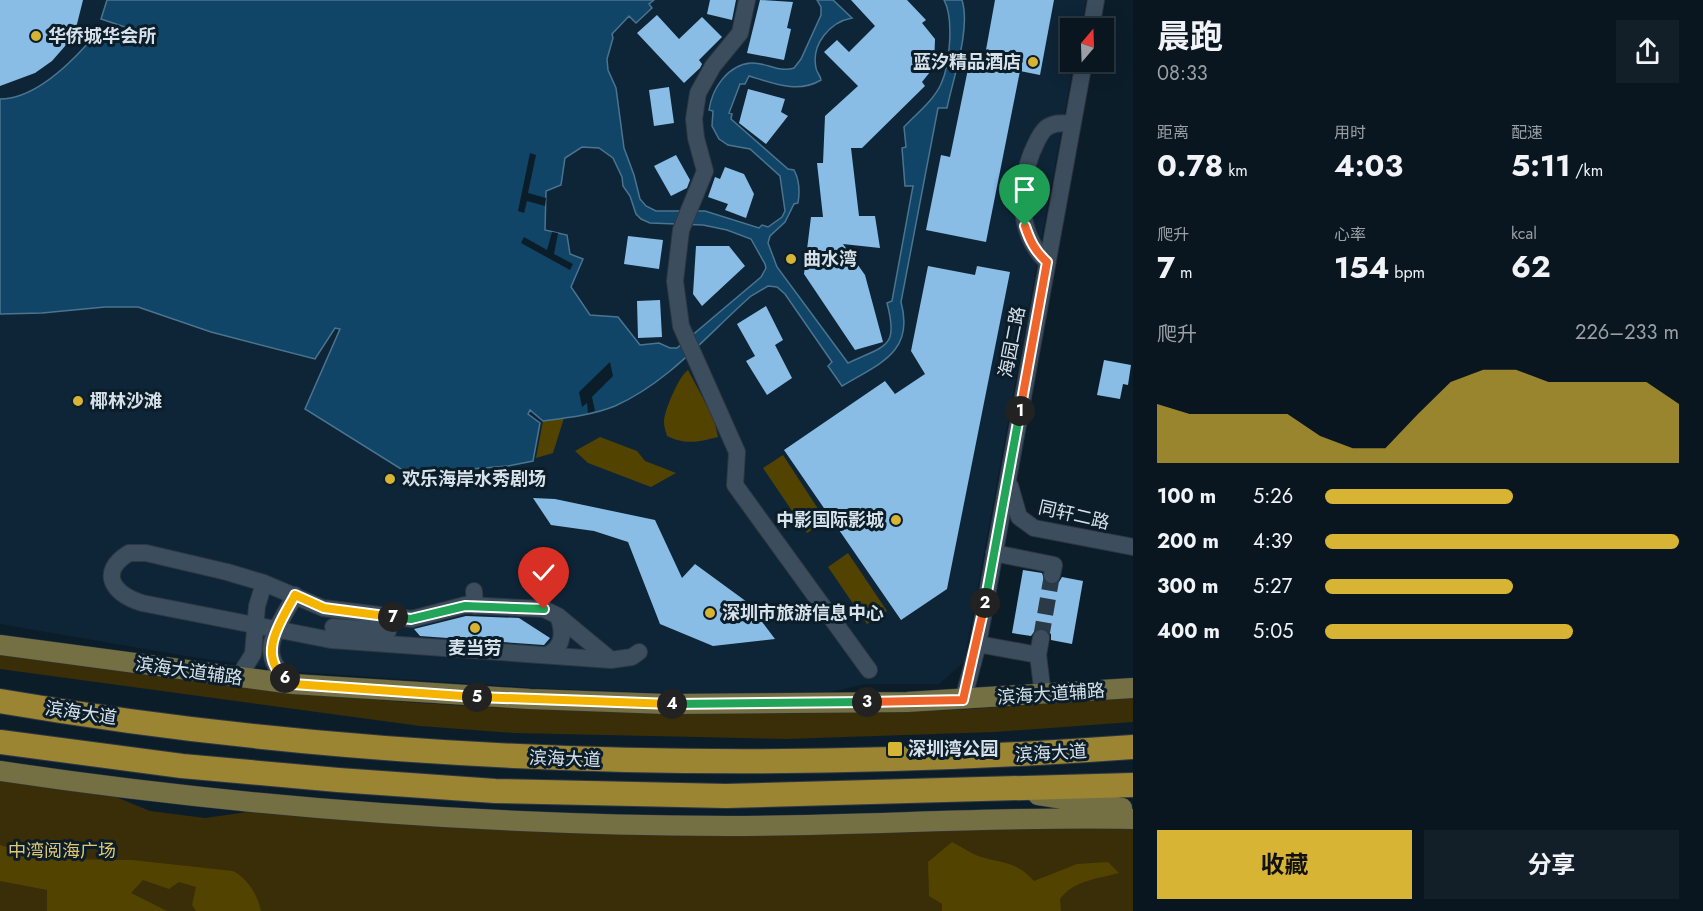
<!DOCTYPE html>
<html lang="zh">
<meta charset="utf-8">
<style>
:root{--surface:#091620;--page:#121f29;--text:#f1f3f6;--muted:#999fa5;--line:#29353e;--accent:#d7b434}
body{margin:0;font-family:Jost,"Noto Sans SC",sans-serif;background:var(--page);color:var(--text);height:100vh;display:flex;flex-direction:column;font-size:22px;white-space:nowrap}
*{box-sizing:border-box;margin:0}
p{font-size:20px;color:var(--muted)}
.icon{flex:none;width:33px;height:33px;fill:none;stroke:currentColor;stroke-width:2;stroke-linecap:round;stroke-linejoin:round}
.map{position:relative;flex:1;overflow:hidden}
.details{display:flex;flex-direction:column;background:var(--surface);width:570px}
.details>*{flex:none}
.needle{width:39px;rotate:19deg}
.controls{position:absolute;left:1060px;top:18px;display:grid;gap:12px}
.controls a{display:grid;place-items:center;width:54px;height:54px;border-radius:0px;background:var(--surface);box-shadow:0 3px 15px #0003,0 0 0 2px var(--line);font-size:30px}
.pin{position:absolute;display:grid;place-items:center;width:51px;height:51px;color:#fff;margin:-62px -26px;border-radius:50% 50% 50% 0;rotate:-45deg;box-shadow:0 0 6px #0007}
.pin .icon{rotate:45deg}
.km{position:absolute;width:30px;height:30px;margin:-15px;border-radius:50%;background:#222;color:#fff;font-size:16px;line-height:30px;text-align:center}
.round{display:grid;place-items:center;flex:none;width:63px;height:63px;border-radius:0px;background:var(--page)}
.head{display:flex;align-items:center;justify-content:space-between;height:102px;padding:0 24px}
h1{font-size:33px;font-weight:700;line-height:45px}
.figures{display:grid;grid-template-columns:repeat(3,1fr);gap:9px;height:102px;padding:6px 24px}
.figures div{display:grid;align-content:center}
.figures b{font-size:30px;font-weight:700}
.figures small{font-size:16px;font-weight:400}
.figures p{font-size:16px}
.chart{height:168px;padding:12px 24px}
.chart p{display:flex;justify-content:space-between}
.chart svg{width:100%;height:108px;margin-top:6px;fill:var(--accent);opacity:.7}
.primary-button{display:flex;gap:12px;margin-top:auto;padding:12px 24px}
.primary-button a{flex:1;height:69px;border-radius:0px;background:var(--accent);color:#111;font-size:24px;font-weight:700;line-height:69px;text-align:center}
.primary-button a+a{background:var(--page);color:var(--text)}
ul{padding:0 24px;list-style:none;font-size:20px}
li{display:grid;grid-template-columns:96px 72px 1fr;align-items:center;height:45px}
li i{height:15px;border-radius:8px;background:var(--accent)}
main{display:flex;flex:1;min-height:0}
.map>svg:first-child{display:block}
</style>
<main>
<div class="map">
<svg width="1133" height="911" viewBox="0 0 1133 911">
<rect width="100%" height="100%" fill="#0c1d2a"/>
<path fill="#0e2537" d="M0,0H1086L1081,28H1071V62H1074L964,662L939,684H864L828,693H663L536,688L298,672L186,656L0,624Z"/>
<path fill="#392e07" d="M0,654C126,672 253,690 380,700C560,714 742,716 922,711C992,709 1063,701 1133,696V722L995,732L786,739L514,733L420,726L0,669Z
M0,780L116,797L150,811L205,818L247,812L370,822L1044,823L1133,828V911H0Z"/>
<path fill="#534300" d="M688,370L714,419L718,437C698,442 686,445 667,436C666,432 664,427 664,422C664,411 679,376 688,370Z
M564,418L553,453L536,458L543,421Z
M600,437L637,451L645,461L676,473L651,487L588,463L575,451Z
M783,455L826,521L807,533L763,468Z
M848,553L887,611L867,624L828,567Z
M952,842C960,846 969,852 978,856C1002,864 1015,860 1034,881L1077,864L1108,862L1119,873C1098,879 1074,880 1060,899L1061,911H942V904L929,896L928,862Z
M0,845L50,859L132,860L233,871C247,878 258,895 261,911H196L192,905L196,887L179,882L169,889L143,880L131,893L167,911H47V890L0,881Z"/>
<path fill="#104568" stroke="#4b748f" stroke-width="1.5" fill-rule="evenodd" d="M107,0H654L649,4L652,8L636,23L629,16L612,34L613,38L607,59L608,70L616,88L624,148L634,175L640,199L646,206L656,211H705L759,228L762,225L768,227L782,217L785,211L780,176L750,149L728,145L719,139L712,126L713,111L709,110C712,89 727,65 751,63C766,62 779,73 794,68L801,59L821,15V7L817,0H833L852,18C830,22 811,44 816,68C817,74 820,74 821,80C798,94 773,83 749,76L745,84H740L729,113L732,114L731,119L788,169L794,170C800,181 800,191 798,203L794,204L785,222L770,236L768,243L777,267L848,363C886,345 899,348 887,303L892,301L913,186H905L902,148L906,147L904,127C916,114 934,100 941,84C950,65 954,18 944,0H962C971,29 953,78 947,108H938L901,302C915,353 878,364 842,386L828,366L832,362L785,294L777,287L768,286L751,296C708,334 669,382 615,406C593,415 566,418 543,421L530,410L528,414L540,423L533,461L508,466L409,474L305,409L340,329L335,328L315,359L211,332L138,307H105L42,313L0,314V99C36,99 74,60 96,34L120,42L125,27L101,19ZM582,147L599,148L613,158L622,177L623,186L630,196L636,214L641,219L650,223L703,225L727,230L751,239L765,264L766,268L761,277L677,348H670L659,343L640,345L618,317L590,315L571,287L583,259L570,254L567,235L545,230L546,191L561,185L565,158Z"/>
<path fill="#0c1d2a" d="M530,153L536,155L528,193L546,198L545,206L527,201L524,213L518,211Z
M552,232L558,233L554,254L573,264L570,270L521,243L524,237L547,250Z
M610,362L613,376L592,397L595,411L588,413L587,403L582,407L579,392Z"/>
<path fill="#89bde6" d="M0,0H83L76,28L66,45L52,61L35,73L0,86Z
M710,0H736L732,20L707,14Z
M760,0L793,2L787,28L791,29L784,60L747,53Z
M851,0H907L926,20L922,23L935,39L934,67L922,82L925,86L862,148H851L859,216H875L880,248L843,244L865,275L883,342L855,350L804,274L811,217H823L817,163H823L825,116L858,86L824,52L837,40L849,52L875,26Z
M995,0H1054L1040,75L1020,71L986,242L926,230L941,155L950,157L968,69L982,72Z
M657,15L679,39L702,17L722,37L699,60L702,64L700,68L684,83L637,33Z
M669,87L674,123L654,126L649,90Z
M748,89L785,99L781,112L788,116L766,144L739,123Z
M676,155L690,180L687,188L671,196L654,166Z
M725,167L744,174L754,194L746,218L725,210L728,204L708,197L715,177L720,179Z
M628,236L663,240L659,269L624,264Z
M696,246H729L745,266L702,306L693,294Z
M928,266L975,275L977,266L1010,272L947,589L901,620L784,450L885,381L895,394L925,374L911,351Z
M660,300L662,337L638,338L637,301Z
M766,306L783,340L775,345L792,378L767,395L746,361L755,356L737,324Z
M1104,360L1131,365L1128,385L1123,384L1120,399L1097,395Z
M533,498L555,499L655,520L682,578L695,564L747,602L775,639L713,646L660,624L628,542L594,531L551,525Z
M1023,570L1042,573L1045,582L1051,585L1059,582L1062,577L1083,581L1072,644L1051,640V634L1043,628H1037L1031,636L1012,633Z
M466,616L519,618L550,638L544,645L420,636L414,629Z"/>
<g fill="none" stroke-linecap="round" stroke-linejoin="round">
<path stroke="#2a3a47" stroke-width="16" stroke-dasharray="16 8" stroke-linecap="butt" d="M1041,638L1052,575"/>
<g stroke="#2f3742" stroke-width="18">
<path id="minor" d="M747,0L740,33L713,66L698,93L694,119L696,138L705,171L681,230L675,281L681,326L737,452L735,485L869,670
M1091,28L1096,0
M1047,262C1017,234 1018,188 1032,152C1036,144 1039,134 1046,128C1054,122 1064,123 1073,123
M1010,486L1019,517L1034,528L1133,547
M129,553H146L227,572L264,583L323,608L412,619L465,605L544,609L558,616L611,660L331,640L142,603C114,594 97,573 129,553Z
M994,553L1054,565L1052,575
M474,591L475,606
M333,627L388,631
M1041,638L1038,655L1043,695
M978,644L1038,655
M547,655C564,647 564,632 558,616
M611,660L632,657L639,652
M238,678L253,654L257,606L264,583
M293,684C253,654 277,630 295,595
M963,700L978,644L1084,62"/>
</g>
<g stroke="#2f3742" stroke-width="21">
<path id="major" d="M0,645L293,684L530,699L666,704L907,702L1133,688
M0,771C241,807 484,825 728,826C863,826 998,816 1133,819
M1038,795L1122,808"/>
</g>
<g stroke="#2f3742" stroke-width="26">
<path id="highway" d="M0,701C374,765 755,774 1133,747
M0,742L182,766L338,780L495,791L726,796L1133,785"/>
</g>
<use href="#minor" stroke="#3c4e5e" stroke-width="16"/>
<use href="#major" stroke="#756f44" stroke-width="20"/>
<use href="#highway" stroke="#9b8533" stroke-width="24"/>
</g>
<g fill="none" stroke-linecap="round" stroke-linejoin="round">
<g stroke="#fff" stroke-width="12">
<path id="split-1" d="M1020,411L1047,262C1035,251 1030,241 1025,226"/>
</g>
<g stroke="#fff" stroke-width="12">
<path id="split-2" d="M985,603L1020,411"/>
</g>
<g stroke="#fff" stroke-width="12">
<path id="split-3" d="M867,702L963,700L985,603"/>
</g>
<g stroke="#fff" stroke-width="12">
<path id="split-4" d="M672,704L867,702"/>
</g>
<g stroke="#fff" stroke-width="12">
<path id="split-5" d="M477,697L672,704"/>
</g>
<g stroke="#fff" stroke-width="12">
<path id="split-6" d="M285,678L293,684L477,697"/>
</g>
<g stroke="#fff" stroke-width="12">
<path id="split-7" d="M285,678C256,654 282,620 295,595L324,608L393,617"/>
</g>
<g stroke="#fff" stroke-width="12">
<path id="split-8" d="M393,617L411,619L465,606L544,609"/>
</g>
<use href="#split-1" stroke="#f0652b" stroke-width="8"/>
<use href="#split-2" stroke="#22a559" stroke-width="8"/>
<use href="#split-3" stroke="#f0652b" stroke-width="8"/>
<use href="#split-4" stroke="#22a559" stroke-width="8"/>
<use href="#split-5" stroke="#f5b400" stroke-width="8"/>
<use href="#split-6" stroke="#f5b400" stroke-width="8"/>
<use href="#split-7" stroke="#f5b400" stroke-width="8"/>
<use href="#split-8" stroke="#22a559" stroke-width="8"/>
</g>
<g fill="#d7b434" stroke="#0c1d2a" stroke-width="2">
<circle cx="36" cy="36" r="6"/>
<circle cx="1033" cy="62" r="6"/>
<circle cx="791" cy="259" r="6"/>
<circle cx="78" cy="401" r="6"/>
<circle cx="390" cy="479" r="6"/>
<circle cx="896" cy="520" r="6"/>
<circle cx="710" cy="613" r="6"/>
<circle cx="475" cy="628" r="6"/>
<rect x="887" y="741" width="16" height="16" rx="3"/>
</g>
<g text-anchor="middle" stroke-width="6" stroke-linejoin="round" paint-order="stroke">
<g font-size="18" font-weight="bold" fill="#d6e1ea" stroke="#0c1d2a" text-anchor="start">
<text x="48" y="42">华侨城华会所</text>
<text x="1021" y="68" text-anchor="end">蓝汐精品酒店</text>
<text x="803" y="265">曲水湾</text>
<text x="90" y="407">椰林沙滩</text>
<text x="402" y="485">欢乐海岸水秀剧场</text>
<text x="884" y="526" text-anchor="end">中影国际影城</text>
<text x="722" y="619">深圳市旅游信息中心</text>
<text x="475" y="654" text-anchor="middle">麦当劳</text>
<text x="908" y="755">深圳湾公园</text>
</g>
<g font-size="18" fill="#d6e1ea" stroke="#0c1d2a">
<text transform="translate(1012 342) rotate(-79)" y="6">海园二路</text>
<text transform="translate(1074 515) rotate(13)" y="6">同轩二路</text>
<text transform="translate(189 671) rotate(8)" y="6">滨海大道辅路</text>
<text transform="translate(1051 694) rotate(-4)" y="6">滨海大道辅路</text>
<text transform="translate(81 713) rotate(8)" y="6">滨海大道</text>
<text transform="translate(1051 753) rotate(-3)" y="6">滨海大道</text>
<text transform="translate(565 759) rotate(2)" y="6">滨海大道</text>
</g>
<g font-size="18" fill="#e0c770" stroke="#0c1d2a">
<text x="62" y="857">中湾阅海广场</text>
</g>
</g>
</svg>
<div class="controls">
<a><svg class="needle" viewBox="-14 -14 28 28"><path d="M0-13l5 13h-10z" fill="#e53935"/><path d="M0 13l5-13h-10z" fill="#999fa5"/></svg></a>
</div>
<div class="pin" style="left:1025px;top:226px;background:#1e9e55"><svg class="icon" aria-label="arrive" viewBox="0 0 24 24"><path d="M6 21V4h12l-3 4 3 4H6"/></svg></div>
<div class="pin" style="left:544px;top:609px;background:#d93025"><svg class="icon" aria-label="check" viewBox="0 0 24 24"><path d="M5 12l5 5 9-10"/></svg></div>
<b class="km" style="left:1020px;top:411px">1</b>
<b class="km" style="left:985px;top:603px">2</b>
<b class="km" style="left:867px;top:702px">3</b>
<b class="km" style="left:672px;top:704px">4</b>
<b class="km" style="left:477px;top:697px">5</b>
<b class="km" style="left:285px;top:678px">6</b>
<b class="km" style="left:393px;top:617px">7</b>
</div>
<section class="details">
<div class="head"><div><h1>晨跑</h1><p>08:33</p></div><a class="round"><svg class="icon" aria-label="share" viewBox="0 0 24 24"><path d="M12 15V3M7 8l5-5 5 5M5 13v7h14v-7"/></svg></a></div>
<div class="figures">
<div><p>距离</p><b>0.78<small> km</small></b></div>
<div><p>用时</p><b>4:03</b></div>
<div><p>配速</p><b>5:11<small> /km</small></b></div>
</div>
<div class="figures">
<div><p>爬升</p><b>7<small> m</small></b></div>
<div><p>心率</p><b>154<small> bpm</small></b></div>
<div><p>kcal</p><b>62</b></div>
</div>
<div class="chart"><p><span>爬升</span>226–233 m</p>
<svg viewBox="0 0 160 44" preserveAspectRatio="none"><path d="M0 44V20L10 24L20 24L30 24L40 24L50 33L60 38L70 38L80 24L90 11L100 6L110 6L120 11L130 11L140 11L150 11L160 20V44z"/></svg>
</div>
<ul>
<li><b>100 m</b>5:26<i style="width:53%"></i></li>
<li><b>200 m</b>4:39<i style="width:100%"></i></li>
<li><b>300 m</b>5:27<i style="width:53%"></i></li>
<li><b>400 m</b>5:05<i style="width:70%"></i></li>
</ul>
<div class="primary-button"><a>收藏</a><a>分享</a></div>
</section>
</main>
